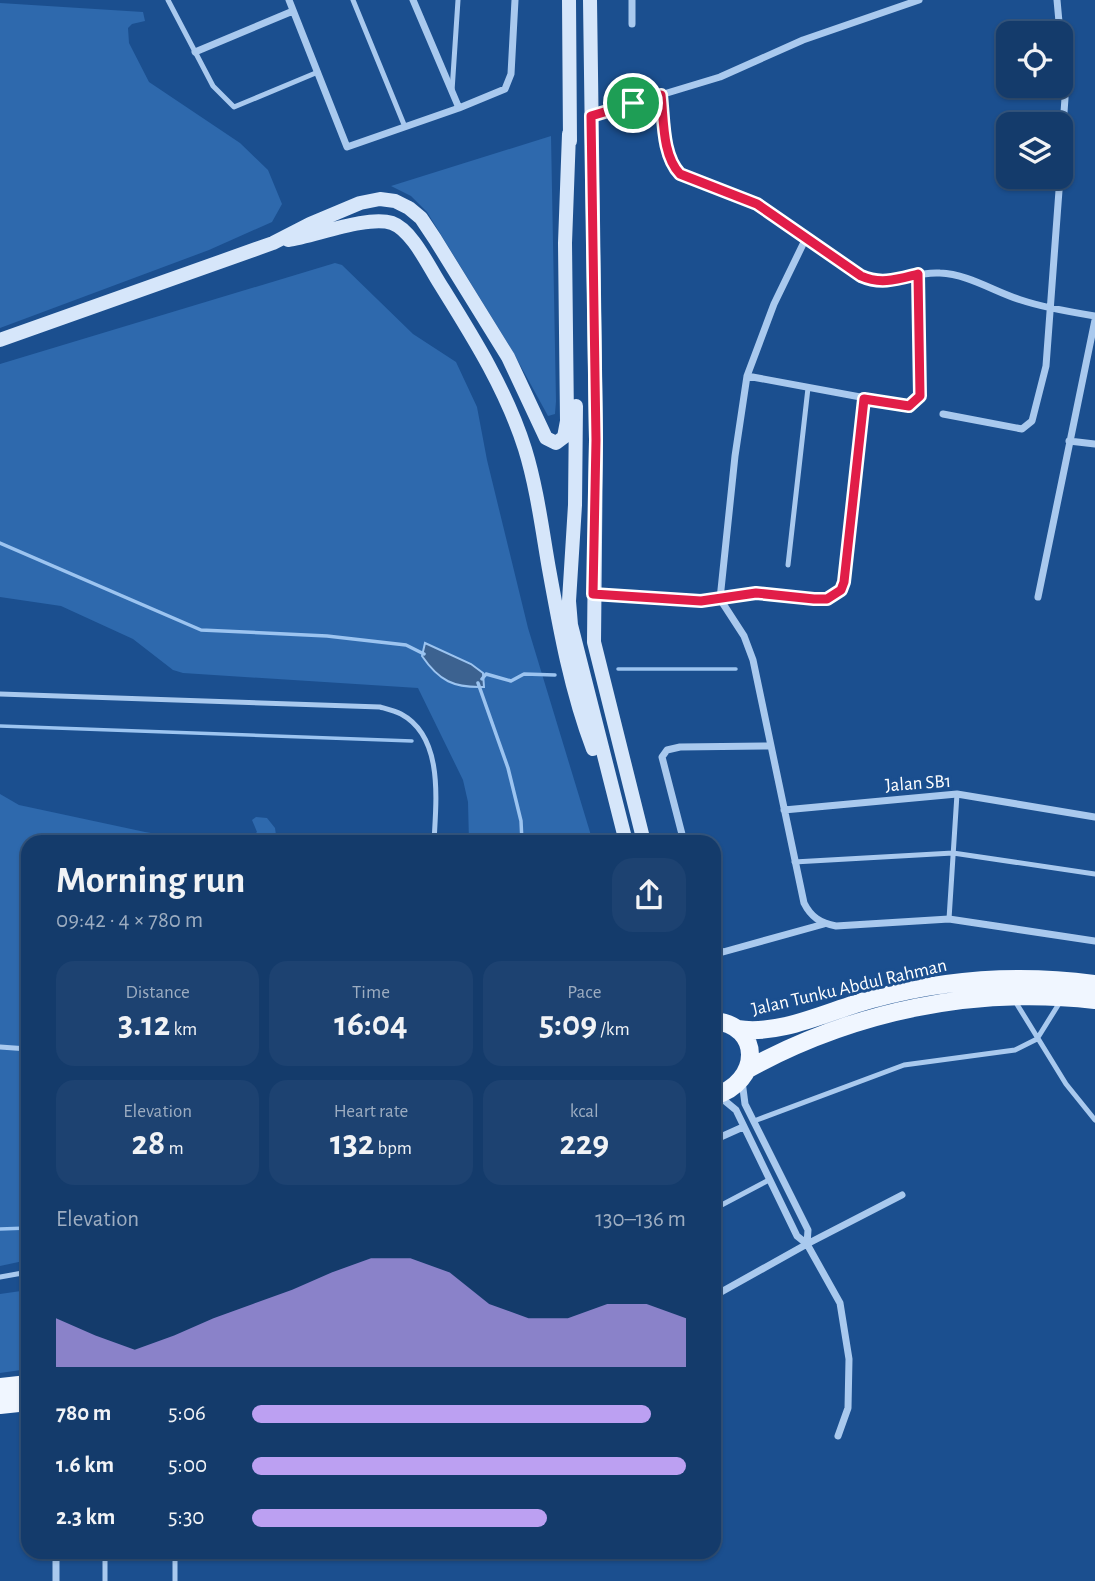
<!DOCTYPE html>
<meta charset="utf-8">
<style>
:root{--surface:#143b6b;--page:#1d4271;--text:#f1f3f6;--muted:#9dadc1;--line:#33557e;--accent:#bca0f2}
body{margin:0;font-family:"Alegreya Sans",sans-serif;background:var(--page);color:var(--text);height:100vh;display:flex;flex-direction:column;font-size:26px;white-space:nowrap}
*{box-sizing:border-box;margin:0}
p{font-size:23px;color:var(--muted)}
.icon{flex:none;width:38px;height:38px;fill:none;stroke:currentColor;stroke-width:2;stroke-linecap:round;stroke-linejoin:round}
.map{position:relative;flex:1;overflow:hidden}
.panel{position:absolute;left:21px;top:835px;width:700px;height:724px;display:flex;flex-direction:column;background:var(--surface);border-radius:21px;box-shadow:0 2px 5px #0004,0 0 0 2px var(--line)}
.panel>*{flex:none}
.fabs{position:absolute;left:996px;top:21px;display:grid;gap:14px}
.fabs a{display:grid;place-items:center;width:77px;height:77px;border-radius:14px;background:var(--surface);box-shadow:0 2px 5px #0004,0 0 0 2px var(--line);font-size:35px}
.pin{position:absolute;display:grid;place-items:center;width:60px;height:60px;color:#fff;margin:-30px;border:4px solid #fff;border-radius:50%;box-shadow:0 2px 7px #0007}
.round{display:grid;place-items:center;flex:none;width:74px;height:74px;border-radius:21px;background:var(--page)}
.headline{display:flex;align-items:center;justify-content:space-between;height:119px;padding:0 35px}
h1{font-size:38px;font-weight:700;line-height:52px}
.stats{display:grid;grid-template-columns:repeat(3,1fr);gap:10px;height:119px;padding:7px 35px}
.stats div{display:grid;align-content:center;border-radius:18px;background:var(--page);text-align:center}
.stats b{font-size:35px;font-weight:700}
.stats small{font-size:19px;font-weight:400}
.stats p{font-size:19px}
.chart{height:196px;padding:14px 35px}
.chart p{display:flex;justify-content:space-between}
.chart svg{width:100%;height:126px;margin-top:7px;fill:var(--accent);opacity:.7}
ul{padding:0 35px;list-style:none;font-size:23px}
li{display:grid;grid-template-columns:112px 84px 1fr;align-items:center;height:52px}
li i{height:18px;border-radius:9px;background:var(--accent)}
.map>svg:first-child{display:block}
</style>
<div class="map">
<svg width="1095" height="1581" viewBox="0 0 1095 1581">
<rect width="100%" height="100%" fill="#1b4f8f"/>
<path fill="#2e69ad" d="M0,3L143,12L145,21L132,24L128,28L129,43L149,82L240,143L268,170L282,204L272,222L209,250L0,328Z
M551,136L556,401L555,414L548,416L513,352L427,212L411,196L391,186Z
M335,263L342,265L413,334L456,362L477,407L487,460L528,628L593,842H469L468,802L463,780L418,688L183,673L173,670L133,639L61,606L0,597V364Z
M0,794L19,805L145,832L205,842H28V1260L0,1266Z
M256,817L267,818L275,828L277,842H247L257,832L252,820Z
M28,1290V1369L0,1373V1294Z"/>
<path fill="#3c6290" stroke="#9cc4f0" stroke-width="2" d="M425,643L471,664L483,673L484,687C454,688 439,681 422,656Z"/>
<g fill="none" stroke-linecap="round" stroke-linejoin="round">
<path stroke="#9cc4f0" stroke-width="3.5" d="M0,543L201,630L327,636L406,645L424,654
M618,669H736
M482,679L486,674L511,681L524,674L555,675
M478,683L508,768L521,821L522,842
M0,726L412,741
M0,1229L28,1228"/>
<path stroke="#a9c9ee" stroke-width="5" d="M168,0L213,86L234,107L318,72
M353,0L405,127
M452,91L458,0
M788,565L808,388
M0,694L380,707C387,709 395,711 401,714C444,737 436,801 434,842
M794,862L953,853L1095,874
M949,919L957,794
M1015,1001L1066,1084L1095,1120
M0,1047L28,1049
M754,1121L904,1065L1015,1050L1037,1039L1060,1002
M714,1209L769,1180
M0,1277L28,1272
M175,1552V1581
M105,1581V1552"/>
<path stroke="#a9c9ee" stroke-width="7" d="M289,0L347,147L459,108L413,0
M1057,0L1060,33
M632,24V0
M1060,36L1065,98L1060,170
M195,52L293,11
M661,95C664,120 662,155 680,174L757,204L806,238
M459,108L505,89L511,74L515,0
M591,116L720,77L803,40L919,0
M1095,316C1070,312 1045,308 1021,300C995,292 968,274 940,273C911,271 890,288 861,276L806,238L774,304L747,376L735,456L720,599L744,636L753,660L804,903C811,917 820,923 836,926L949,919L1095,941
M747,376L909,406C917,402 920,398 921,389L918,274
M943,414L1022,429L1032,421L1046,366L1060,177
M1069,441L1095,444
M594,594L701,601L720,599L743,593H756L814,599L835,595L841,590L843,582L865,399
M1038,597L1095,320
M784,810L957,794L1095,817
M684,842L662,757L667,750L680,747L771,746
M714,949L723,952L824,924
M742,1081L745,1104L808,1230L807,1244
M719,1096L736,1110L797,1236L807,1244L840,1303L849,1359L848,1408L838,1436
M714,1140L743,1127
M714,1296L807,1244L902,1195
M56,1581V1552"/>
<path stroke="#d6e6fa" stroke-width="14" d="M569,0L570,141
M590,0L596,440L594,642L644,842
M288,240C315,236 368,215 392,223C412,230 429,267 440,284C473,337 506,389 525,449C537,488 542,529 549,569C560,630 571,691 593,749
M0,340L273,243L310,224L360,203L380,199L395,201L409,208L421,218L435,239L508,357L546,438L556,443L564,437L567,421L565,243L569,134
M576,406L575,505L569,601L571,625L626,842"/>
<path stroke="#f0f6ff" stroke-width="18" d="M714,1021C762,1025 762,1082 714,1096
M737,1029C782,1036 830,1010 872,999C945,979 1021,974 1095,984
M748,1069C854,1011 975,986 1095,1000
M0,1387L28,1384
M0,1405L28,1402"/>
</g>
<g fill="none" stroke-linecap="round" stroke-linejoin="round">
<g stroke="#fff" stroke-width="14">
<path id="route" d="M661,95C664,120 662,155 680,174L757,204L861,276C881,285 898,279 918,274L920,396L909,406L864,399L844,582L841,590L827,599H814L756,593L701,601L593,594L596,440L591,116Z"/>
</g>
<use href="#route" stroke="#e11d48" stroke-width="9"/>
</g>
<g text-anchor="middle" stroke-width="6" stroke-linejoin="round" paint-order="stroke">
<g font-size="19" fill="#fff" stroke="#1b4f8f">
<text transform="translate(918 782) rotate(-4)" y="7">Jalan SB1</text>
<text transform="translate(849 986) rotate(-13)" y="7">Jalan Tunku Abdul Rahman</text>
</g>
</g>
</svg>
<div class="fabs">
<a><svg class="icon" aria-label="locate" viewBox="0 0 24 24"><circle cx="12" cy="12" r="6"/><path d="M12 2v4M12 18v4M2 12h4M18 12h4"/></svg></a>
<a><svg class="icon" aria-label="layers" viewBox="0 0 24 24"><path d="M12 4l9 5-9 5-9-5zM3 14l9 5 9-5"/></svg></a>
</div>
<div class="pin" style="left:633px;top:103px;background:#1e9e55"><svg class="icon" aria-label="arrive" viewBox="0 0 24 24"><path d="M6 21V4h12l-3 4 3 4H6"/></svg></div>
<section class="panel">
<div class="headline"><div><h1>Morning run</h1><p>09:42 · 4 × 780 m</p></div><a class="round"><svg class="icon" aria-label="share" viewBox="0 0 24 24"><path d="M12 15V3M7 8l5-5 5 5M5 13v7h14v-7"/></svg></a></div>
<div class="stats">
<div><p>Distance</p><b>3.12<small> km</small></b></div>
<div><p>Time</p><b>16:04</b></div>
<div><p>Pace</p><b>5:09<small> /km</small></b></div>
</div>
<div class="stats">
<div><p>Elevation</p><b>28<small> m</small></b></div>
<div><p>Heart rate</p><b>132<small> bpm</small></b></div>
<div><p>kcal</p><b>229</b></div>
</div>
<div class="chart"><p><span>Elevation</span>130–136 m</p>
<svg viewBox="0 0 160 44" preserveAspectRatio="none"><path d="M0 44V27L10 33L20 38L30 33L40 27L50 22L60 17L70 11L80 6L90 6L100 11L110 22L120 27L130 27L140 22L150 22L160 27V44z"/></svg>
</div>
<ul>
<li><b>780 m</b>5:06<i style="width:92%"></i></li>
<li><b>1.6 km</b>5:00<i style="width:100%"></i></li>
<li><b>2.3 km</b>5:30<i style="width:68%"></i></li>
</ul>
</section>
</div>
